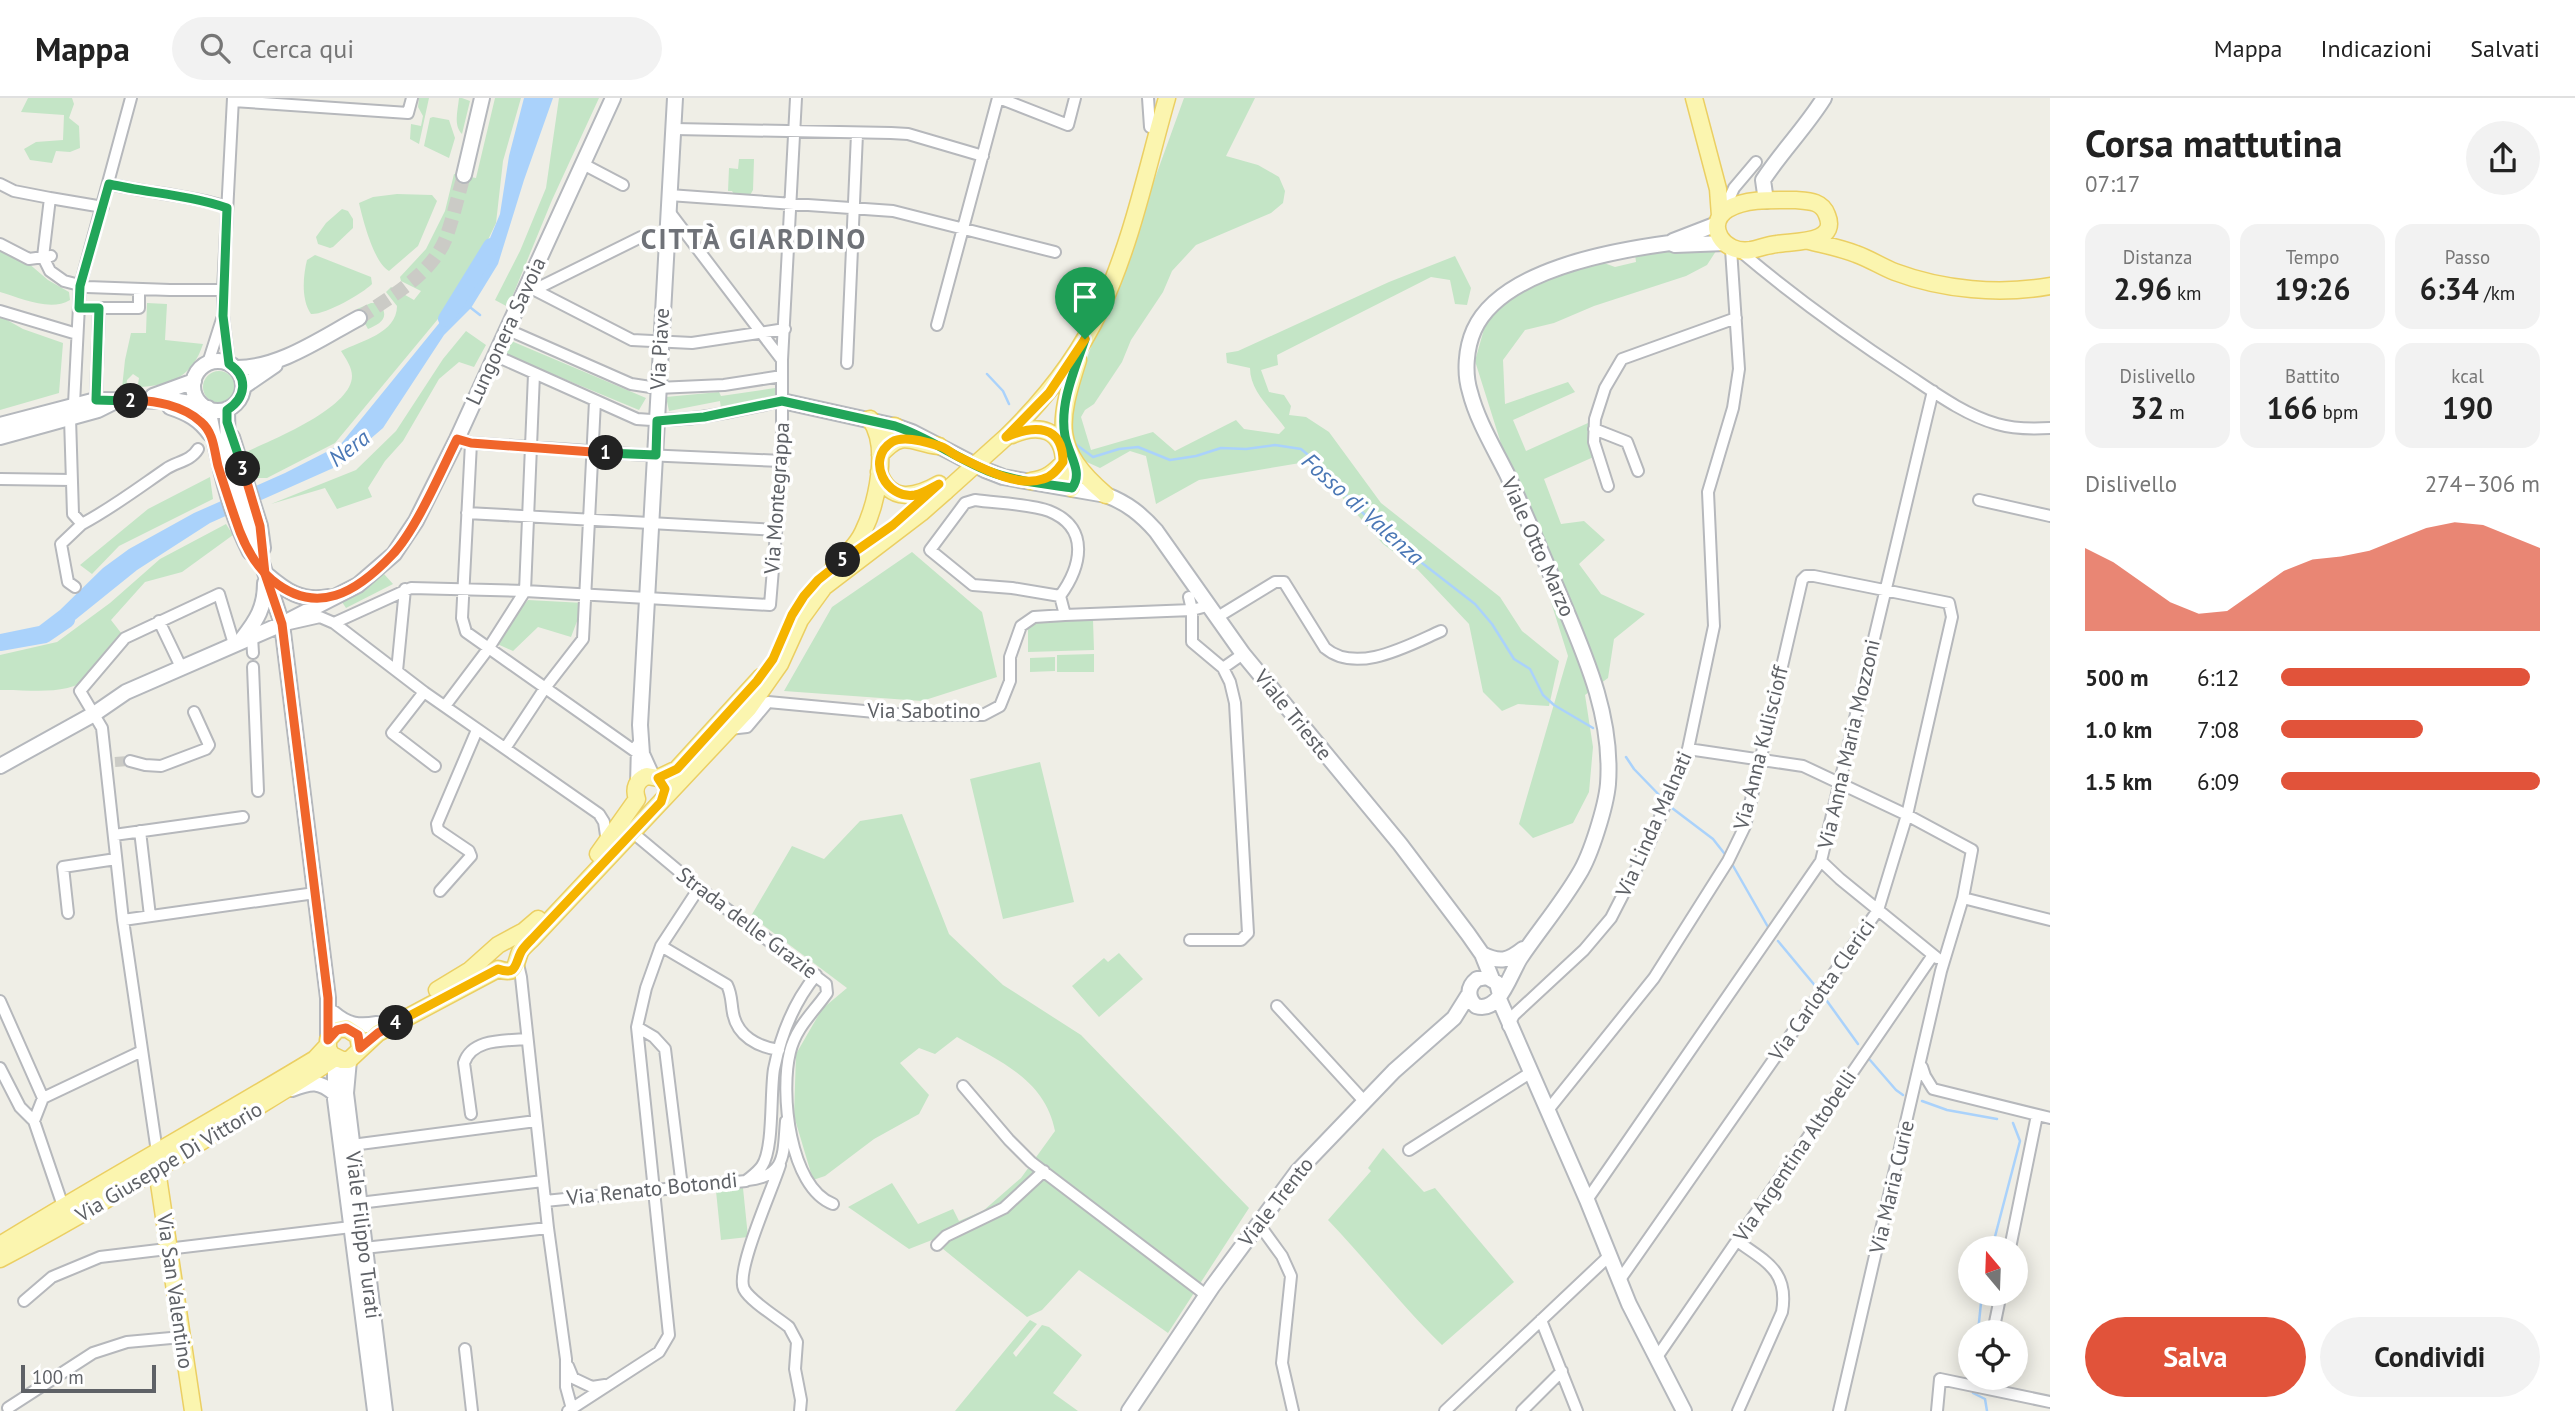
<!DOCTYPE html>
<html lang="it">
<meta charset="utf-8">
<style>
:root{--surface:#fff;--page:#f2f2f2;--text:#222;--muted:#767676;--line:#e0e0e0;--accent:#e1533a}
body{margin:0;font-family:"PT Sans",sans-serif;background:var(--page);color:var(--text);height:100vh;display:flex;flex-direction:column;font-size:26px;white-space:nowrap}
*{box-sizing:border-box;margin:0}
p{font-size:23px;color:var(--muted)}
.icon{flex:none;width:38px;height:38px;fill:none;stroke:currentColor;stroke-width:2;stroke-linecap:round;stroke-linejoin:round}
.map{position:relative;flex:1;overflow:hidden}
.drawer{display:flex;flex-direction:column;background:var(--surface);width:525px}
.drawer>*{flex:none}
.needle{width:46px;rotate:341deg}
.controls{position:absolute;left:1958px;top:1138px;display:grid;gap:14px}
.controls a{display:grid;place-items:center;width:70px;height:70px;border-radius:50%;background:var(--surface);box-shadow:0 4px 18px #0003;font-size:35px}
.scale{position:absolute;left:21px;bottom:18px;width:135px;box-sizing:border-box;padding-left:7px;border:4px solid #5e6166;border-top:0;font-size:19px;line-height:24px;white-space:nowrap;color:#5e6166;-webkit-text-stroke:5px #fff;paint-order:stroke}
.pin{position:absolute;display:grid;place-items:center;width:60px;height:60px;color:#fff;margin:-72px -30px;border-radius:50% 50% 50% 0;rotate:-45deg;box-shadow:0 0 7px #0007}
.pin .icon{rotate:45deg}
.km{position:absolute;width:35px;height:35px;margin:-18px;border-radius:50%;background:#222;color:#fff;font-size:19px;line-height:35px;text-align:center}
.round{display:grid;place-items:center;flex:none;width:74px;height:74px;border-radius:37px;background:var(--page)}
.head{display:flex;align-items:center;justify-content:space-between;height:119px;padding:0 35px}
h1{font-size:38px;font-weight:600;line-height:52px}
.stats{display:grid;grid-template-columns:repeat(3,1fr);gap:10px;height:119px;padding:7px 35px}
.stats div{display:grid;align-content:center;border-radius:18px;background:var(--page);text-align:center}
.stats b{font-size:30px;font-weight:600}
.stats small{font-size:19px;font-weight:400}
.stats p{font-size:19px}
.chart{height:196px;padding:14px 35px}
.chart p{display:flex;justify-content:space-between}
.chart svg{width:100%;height:126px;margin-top:7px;fill:var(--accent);opacity:.7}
.button{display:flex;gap:14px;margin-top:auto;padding:14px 35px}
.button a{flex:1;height:80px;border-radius:42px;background:var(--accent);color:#fff;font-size:28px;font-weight:600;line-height:80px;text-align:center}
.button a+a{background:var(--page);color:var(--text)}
ul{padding:0 35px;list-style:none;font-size:23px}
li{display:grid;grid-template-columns:112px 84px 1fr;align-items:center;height:52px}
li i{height:18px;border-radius:9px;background:var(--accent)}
header{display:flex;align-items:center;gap:42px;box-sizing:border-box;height:98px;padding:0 35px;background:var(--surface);border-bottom:2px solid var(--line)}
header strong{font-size:33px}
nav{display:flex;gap:38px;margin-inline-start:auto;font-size:24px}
.search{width:490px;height:63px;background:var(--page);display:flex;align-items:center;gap:18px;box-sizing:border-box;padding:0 24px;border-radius:38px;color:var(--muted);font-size:26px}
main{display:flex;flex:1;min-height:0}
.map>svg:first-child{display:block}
</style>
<header>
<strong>Mappa</strong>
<div class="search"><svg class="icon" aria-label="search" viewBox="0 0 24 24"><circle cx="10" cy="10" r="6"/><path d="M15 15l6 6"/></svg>Cerca qui</div>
<nav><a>Mappa</a><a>Indicazioni</a><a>Salvati</a></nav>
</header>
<main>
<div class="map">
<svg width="2050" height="1313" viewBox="0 0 2050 1313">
<rect width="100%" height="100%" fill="#efeee6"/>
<path fill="#c4e5c6" d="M28,0H72L74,6L69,20L79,28L80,50L70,54L56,53L52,65L30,62L24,51L36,44L63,42L64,17L21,14Z
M419,0H429L419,46L410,41L411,26L421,28L423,18L418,9Z
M462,0L470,3L462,36C453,27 458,12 459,0Z
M495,0H521L503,63L496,125L467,186L335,345L267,380H257L246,354C272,342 352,310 352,278C352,269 346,261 341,253C361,243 397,235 397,208L386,194L391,189L414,202L421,193L401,183L400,179L426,151L445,113L454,76L476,80Z
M559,0H599L552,102L508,209L495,202L520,153L546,90Z
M1184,0H1255L1226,58L1258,67L1279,79L1285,93L1283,105L1271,115L1196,147L1172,173L1163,194L1131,242L1122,264L1094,306L1085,312L1081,319L1091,352L1153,334L1175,353L1236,322L1244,331L1279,336L1285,330C1272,311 1250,294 1250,270L1227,265L1226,255L1238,253L1389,184L1455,158L1471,190L1467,207L1455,206L1450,182L1431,179L1277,257L1278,267L1261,272L1269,294L1284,297L1291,308L1289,317L1306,319L1329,334L1381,405L1500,499L1522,533L1559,563L1549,608L1518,606L1502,613L1483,594L1469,526L1418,472L1383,446L1339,396L1306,364L1199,382L1156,406L1146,358L1130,353L1100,370L1078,360L1069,335L1071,306L1093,243L1123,179L1150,94Z
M433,19L449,22L455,40L449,60L424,48L430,20Z
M739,61H754L753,92L749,99L735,98L732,93H728L729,70L738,71Z
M397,96L432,97L437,103L418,148L389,173C374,165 363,122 359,105L373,99Z
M342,111L348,113L353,121V130L333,149L330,150L318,146L316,139L326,125Z
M0,141L48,182L69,194L70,202C50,214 21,200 0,194Z
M1718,150L1707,167L1686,178L1594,208L1554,225L1525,232L1503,262L1505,306L1568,284L1575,294L1513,322L1526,353L1588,325L1598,357L1544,381L1561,426L1584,423L1605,442L1579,466L1601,496L1645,516L1614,541L1608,580L1585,597L1593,649L1589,694L1573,725L1533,740L1519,726L1568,558L1475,263L1486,224L1509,195L1547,179L1604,165L1615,169L1636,164L1635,156L1646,152Z
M315,157L371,179L372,186C362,196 325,217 311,216C301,202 303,178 307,162Z
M147,205L167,206L165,242L203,246C193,277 173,287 141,289L138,286L139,280L133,276L127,282L126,290H122L125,262L131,235H146Z
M371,205H377L382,209C389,222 378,226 368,231L357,211Z
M0,218L23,231L63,245L59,295L0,312Z
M466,233L486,247L474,269L459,264L439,281L403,343L385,363L368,390L372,399L337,411L325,390L271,406L356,372L396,333L443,261Z
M509,242L646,300L639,312L506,257Z
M203 289a16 16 0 1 1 32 0a16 16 0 1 1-32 0Z
M775,290V301L721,311L720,303L669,313L666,299L719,294L721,298Z
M210,379L213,401L119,448L92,476L80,467L148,411Z
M226,426L233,437L182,474L145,484L111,522L125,540C114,552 104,568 92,578C68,599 29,591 0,592V557L57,544L110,505L160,461Z
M912,454L982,514L997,579L922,603L784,593L832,509Z
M384,476L393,486L346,510L342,504Z
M528,502L584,505L571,539L538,529L513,553L493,544Z
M1093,522L1094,552L1028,554V531L1035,525Z
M1094,556V574H1057V557Z
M1055,559V573L1030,574V560Z
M1040,664L1074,804L1003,821L970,681Z
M902,716L949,836L1003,887L1081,937L1249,1110L1168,1235L1079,1172L1042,1212L1027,1219L932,1142L909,1151L848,1109L892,1085L918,1126L953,1111L959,1123L983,1113L1021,1080L1055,1033C1045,981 999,963 957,939L935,956L919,950L900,965L929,997L919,1016L874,1041L825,1078L813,1082L794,1018L796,956L822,911L847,890L751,818L792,748L824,761L860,723Z
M1119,855L1143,881L1099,919L1072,888L1104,860L1108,864Z
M1383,1050L1424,1094L1435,1090L1514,1184L1442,1247C1401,1207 1367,1163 1328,1122L1371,1073L1368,1070Z
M743,1090L748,1139L721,1142L716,1093Z
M1030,1222L1037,1226L1013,1255L1016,1259L1042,1227L1049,1229L1082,1257L1053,1295L1078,1313H955Z"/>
<path fill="#aad2fb" d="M524,0H553L524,82L498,166L471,210L444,237L383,330L340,367L210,425L137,472L70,526L0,552V536L39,528L60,512L103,470L129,451L194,415L285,375L340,347L471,186L500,116L509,58Z"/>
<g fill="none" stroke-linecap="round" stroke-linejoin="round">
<path stroke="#aad2fb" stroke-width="2.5" d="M471,210L480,217
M987,276L1003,293L1009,306
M1074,345L1093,359L1119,351L1138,349L1170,362L1196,358L1221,350L1246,351L1275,347L1301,351L1325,371L1350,402L1382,434L1475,506L1492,526L1514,561L1530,571L1543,597L1554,607L1593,630
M1626,659L1634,671L1664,702
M1672,710L1713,741L1724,755
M1732,766L1768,829
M1778,843L1817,890
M1827,903L1858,946
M1870,962L1896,992L1903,997
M1922,1003L1947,1012L1997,1021
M1992,1150L2020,1043L2013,1025
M1978,1234L1982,1195
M1969,1279L1966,1270L1970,1256
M1973,1295L1985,1301L1987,1313"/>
<path stroke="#aad2fb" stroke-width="16" d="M446,221L491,148
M0,545L45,537L67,522"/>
<path stroke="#cbcbc6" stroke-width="10" stroke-dasharray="10 5" stroke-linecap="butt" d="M115,664L130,663"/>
<path stroke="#cbcbc6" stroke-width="14" stroke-dasharray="14 7" stroke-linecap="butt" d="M359,220C390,199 431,177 446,140C453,120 458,98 464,77"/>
<g stroke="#b6b8bc" stroke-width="14">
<path id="street" d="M131,0L80,188L74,306L70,320L73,416L82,426C112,410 137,391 166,371C176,364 191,363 198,351
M999,0L1068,27L1075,0
M1148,0L1150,29
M233,3L408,15L412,0
M674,31L891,35L908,36L983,58
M583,66L623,87
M0,86L14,93L50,100L43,159L50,173L64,183L87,189L170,192H223
M109,86C148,95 189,97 227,109
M669,97L893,113L1055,154
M50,100L103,109
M1729,101L1734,90L1756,64
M668,112L782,262
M0,146L29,161L51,158
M1740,153C1793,198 1850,239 1908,277C1935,295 1965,317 1997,326C2014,331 2033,331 2050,330
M527,188L632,242L692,245L785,231
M534,192L641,139L667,140
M79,210H139V191
M0,213L77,236
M937,227L998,0
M506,231L631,286L657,290L724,287L782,278
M494,257L637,321C686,326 735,313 782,303
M208,265L222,221
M847,265L857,36
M229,266L223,218V192L233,0
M96,302L99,210
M1594,331L1627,344L1638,373
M457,341L471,345L462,520L466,534L636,654
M471,345L645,357L782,363
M0,381L72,382
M1608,388L1594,344L1595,321L1605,290L1622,261L1736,220
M1979,402L2050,418
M467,415L776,432
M75,489L68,484L61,446L82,426
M1060,498L1012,490L973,487L930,452L965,405L975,402C994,405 1032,406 1049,413C1091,430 1081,469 1060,498L1065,517L1192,512L1207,508
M1189,499L1192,512V544L1223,570L1243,556
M1216,520L1275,484H1284L1325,550C1357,577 1409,547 1441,533
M159,523L181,569
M334,525L411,490L525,493L770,507L782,363V262L796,0
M289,526L320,519L334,525L424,594L599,716L604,724L607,744
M252,539L253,555
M253,569L258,693
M397,573L405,491
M424,594L392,635L435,668
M445,608L488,551L525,493L534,276
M729,631L747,629L768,604L907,617H983L1000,608L1010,583V559L1021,528L1034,519L1065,517
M506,649L545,590L583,541L595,303
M1688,651L1803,668L1907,717L1972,752L1963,800L2050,822
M130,663L145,667L161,668L206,651L209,647L194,614
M636,687L637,647
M140,733L150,818
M632,734L699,790L826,886L827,895C813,915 796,929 790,954C780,994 789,1089 833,1106
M114,737L243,719
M1821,763L1840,781L1937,860
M440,793L471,758L469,753L438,732L437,726L477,632
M68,815L63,769L116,761
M123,822L315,795
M1190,842H1241L1248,835L1235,605L1230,584L1223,570
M661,848L727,887C732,897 731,905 733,915C737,938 758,949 779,952
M518,866L521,879L548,1130L566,1261V1289L572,1311
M0,903L43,1000
M1277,908L1364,1003
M1508,928L1514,917L1584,852L1611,820L1649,746L1688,651L1714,528L1708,394L1733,310L1739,271L1731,151
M637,929L654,939L665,951L682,1089
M1922,969L1925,978L1933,991L2050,1020
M0,970L20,1009L34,1023L63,1108
M963,988L1009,1042L1031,1064L1206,1197
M1548,1012L1654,880L1728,763L1745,728L1802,482L1806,478H1814L1949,505L1952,519L1907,717L1878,812L1619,1183
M471,1016L464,965C472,940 505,943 527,941
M34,1023L43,1000L142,953
M352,1047L536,1023
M1409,1052L1530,975
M157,1054L123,822L102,630L80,593L125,540L219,496L234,546
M780,1067C773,1090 735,1173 744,1191C750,1203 778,1220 789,1229L797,1244L795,1271L801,1302L800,1313
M748,1082C787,1078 783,1055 786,1023
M1587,1102L1821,763L1933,293
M545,1103L746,1083C752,1078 758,1074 762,1068C774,1050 770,995 774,971C781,936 794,904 816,877
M359,1105L543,1083
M1258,1125L1282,1158L1291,1178L1282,1265L1293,1313
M1737,1143C1767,1164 1789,1174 1782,1214L1738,1313
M937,1147L946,1138L1004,1110L1044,1073
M364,1150L548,1130
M2010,1150L2037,1017
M24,1203L52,1179L100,1159L351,1129
M1541,1222L1577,1313
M1993,1234L2001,1195
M465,1251L472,1313
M1657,1259L1933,857
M568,1268L573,1280L592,1289L605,1287
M8,1310L93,1255L127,1244L182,1239
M568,1313L659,1254L669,1237L637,929L646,890L661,848L699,790
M1445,1313L1608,1159
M1522,1313L1562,1273
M1839,1313L1941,873L1963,800
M1937,1313L1940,1281L2050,1304"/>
</g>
<g stroke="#b5b8bd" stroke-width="18">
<path id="secondary" d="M464,77L482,0
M1766,103L1763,82C1782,53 1806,29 1824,0
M1673,143L1717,126
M193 288a25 25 0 1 1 50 0a25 25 0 1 1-50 0Z
M235,270C279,271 323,239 359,220
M243,289L275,267
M153,298L194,283
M782,303L895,328L912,334L985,372L1003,379L1106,397C1127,405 1141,416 1156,433L1243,556L1400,746L1468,836L1482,856L1492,881
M170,309C188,315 199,321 210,336
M208,310C218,360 227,409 250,454
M227,311L228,362L282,526L328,900V942
M0,327L96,302L178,303L202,307
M0,339L98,312L114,304
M232,339L260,428L263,450
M266,476C286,493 301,504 328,499
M242,541C257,522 265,509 265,485
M0,668L94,616L126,594L282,526L358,487L394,456L416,423L457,341L613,0
M652,678L642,656L640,627L675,0
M1482,856C1500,865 1508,863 1523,851
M1500,897L1497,885L1487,879L1477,881C1467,889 1467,900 1476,908C1500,916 1510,875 1521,859C1540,831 1562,805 1579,776C1591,757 1606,708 1608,686C1613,617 1584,555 1558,493C1541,454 1525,415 1507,376C1494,350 1477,322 1470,294C1464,275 1466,250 1474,232C1501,172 1611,153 1670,145L1675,147L1725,145
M1499,901L1587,1102L1629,1206L1684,1313
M333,915C348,928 359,929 377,926
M335,960V1001L375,1313
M349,962L346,995L385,1313
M292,991C311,984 319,982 335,996
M1129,1313L1212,1189L1297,1074L1394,973L1454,920L1469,896"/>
</g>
<g stroke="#ebcf63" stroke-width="19">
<path id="primary" d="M1694,0L1718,91L1720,118
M1796,102C1809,103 1822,103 1827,117C1839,146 1794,143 1777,146C1768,147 1760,150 1751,152C1723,157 1704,126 1728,111C1747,100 1775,102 1796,102Z
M1809,143C1825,147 1841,150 1856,156C1870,161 1882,169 1895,174C1943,192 2000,197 2050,188
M1078,262C1058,325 1052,351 1106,397
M1012,337C1039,325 1063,331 1064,364C1054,375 1046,381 1031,383
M1006,339C1045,301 1078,260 1101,210C1132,144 1147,70 1167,0
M880,345L886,334L895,328
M880,357C904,330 910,345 939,348
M1064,364L1065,376L1072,390
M879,374C890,406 916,399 939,386
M834,468C845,458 857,447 863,434C877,405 890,348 870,321
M658,680L677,671L761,579
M637,701C633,690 637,682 647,678L658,680
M598,756L637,701
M437,892L470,872L498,847L524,833L538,821
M360,950L358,938L346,930L337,932L328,942V951L332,957L342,962H349L378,935L498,871C517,878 515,866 520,854C522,850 529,844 532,841L749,610L780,566L800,522L824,489L921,415L946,393
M157,1072L193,1313
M0,1147C104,1083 211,1024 315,961L328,947
M0,1161C73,1123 143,1080 212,1037C253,1011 295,987 335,960"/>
</g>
<use href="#street" stroke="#fff" stroke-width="10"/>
<use href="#secondary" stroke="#fff" stroke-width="14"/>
<use href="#primary" stroke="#fbf5af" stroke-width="16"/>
<g stroke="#ebcf63" stroke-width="19" stroke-linecap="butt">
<path id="primary-bridge" d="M946,393L1006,339"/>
</g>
<use href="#primary-bridge" stroke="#fbf5af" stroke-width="16"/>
</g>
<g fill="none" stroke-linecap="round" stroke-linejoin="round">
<g stroke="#fff" stroke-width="14">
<path id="split-1" d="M606,355L656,357L657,323L704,319L782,303L895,328C928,339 956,360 988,373C1014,383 1044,386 1072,390C1084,374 1068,356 1065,338C1059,306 1075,271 1085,241"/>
</g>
<g stroke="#fff" stroke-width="14">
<path id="split-2" d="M131,303C153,301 184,308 201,324C214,335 214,352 218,368C225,390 232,412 240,434C247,452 258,470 272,482C317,519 357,494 392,457C416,432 441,373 457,341L471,345L606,355"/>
</g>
<g stroke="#fff" stroke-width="14">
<path id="split-3" d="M131,303L96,302L99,210H79L80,188L109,86C148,95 189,97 227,110L223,218L229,266C249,279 246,300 227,312V324L243,371"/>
</g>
<g stroke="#fff" stroke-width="14">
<path id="split-4" d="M243,371L260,428L265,476L282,526L328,900V942L337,932L346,930L358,937L360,950L378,935L396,925"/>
</g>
<g stroke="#fff" stroke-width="14">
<path id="split-5" d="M396,925L498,871C517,878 515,866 521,854C523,850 529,844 532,841L661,704L665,691L658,680L677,671L757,583L773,561L792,517L804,498L818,482L843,462"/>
</g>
<g stroke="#fff" stroke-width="14">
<path id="split-6" d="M843,462L893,427L939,386C931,390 924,395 915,397C886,402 865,361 892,344C903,337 927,344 939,348C945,349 951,355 957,358C980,369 1017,390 1043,381C1052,379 1058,371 1063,364C1063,326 1034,327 1006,339L1049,295L1085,241"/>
</g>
<use href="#split-1" stroke="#22a559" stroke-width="9"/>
<use href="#split-2" stroke="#f0652b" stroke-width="9"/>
<use href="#split-3" stroke="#22a559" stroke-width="9"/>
<use href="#split-4" stroke="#f0652b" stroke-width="9"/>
<use href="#split-5" stroke="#f5b400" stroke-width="9"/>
<use href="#split-6" stroke="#f5b400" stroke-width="9"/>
</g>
<g text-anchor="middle" stroke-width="7" stroke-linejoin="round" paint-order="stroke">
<g font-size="21" fill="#5e6166" stroke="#fff">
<text transform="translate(506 233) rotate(-65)" y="7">Lungonera Savoia</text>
<text transform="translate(660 251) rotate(-87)" y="7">Via Piave</text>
<text transform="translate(777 400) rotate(-86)" y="7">Via Montegrappa</text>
<text transform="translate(1538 449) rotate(66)" y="7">Viale Otto Marzo</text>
<text x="924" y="620">Via Sabotino</text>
<text transform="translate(1293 617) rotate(51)" y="7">Viale Trieste</text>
<text transform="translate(1849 646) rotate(-77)" y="7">Via Anna Maria Mozzoni</text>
<text transform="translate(1761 650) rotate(-76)" y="7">Via Anna Kuliscioff</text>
<text transform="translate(1654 726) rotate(-66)" y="7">Via Linda Malnati</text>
<text transform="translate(747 825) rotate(37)" y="7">Strada delle Grazie</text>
<text transform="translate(1822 892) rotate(-55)" y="7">Via Carlotta Clerici</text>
<text transform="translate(1795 1058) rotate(-56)" y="7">Via Argentina Altobelli</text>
<text transform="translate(169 1064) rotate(-31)" y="7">Via Giuseppe Di Vittorio</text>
<text transform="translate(1892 1089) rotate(-77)" y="7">Via Maria Curie</text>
<text transform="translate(652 1091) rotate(-6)" y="7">Via Renato Botondi</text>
<text transform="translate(1276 1104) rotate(-52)" y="7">Viale Trento</text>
<text transform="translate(363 1137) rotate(83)" y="7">Viale Filippo Turati</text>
<text transform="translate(175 1193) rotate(82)" y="7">Via San Valentino</text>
</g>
<g font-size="23" font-style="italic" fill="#4a77b5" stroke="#fff">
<text transform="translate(349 350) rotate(-37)" y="8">Nera</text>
<text transform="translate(1363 411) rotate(42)" y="8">Fosso di Valenza</text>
</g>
<g font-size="28" font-weight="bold" letter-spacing="2" fill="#6f7278" stroke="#fff">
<text x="754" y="151">CITTÀ GIARDINO</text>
</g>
</g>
</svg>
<div class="controls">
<a><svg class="needle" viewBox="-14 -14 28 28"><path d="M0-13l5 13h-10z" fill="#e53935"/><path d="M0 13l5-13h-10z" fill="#767676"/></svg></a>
<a><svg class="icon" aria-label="locate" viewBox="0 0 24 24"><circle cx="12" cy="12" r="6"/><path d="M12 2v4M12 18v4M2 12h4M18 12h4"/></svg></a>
</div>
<div class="scale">100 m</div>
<div class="pin" style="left:1085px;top:241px;background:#1e9e55"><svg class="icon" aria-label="arrive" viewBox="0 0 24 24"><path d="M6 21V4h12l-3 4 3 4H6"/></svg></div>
<b class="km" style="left:606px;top:355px">1</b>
<b class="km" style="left:131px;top:303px">2</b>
<b class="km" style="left:243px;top:371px">3</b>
<b class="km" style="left:396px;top:925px">4</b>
<b class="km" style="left:843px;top:462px">5</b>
</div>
<section class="drawer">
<div class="head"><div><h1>Corsa mattutina</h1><p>07:17</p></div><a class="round"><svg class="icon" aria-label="share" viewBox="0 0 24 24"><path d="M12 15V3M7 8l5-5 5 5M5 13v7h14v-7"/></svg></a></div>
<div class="stats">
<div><p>Distanza</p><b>2.96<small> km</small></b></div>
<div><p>Tempo</p><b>19:26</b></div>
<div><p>Passo</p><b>6:34<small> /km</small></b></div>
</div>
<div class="stats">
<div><p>Dislivello</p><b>32<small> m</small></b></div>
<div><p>Battito</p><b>166<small> bpm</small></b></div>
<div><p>kcal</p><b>190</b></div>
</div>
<div class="chart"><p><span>Dislivello</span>274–306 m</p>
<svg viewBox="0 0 160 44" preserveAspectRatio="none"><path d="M0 44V15L10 20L20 27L30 34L40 38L50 37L60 30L70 23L80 19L90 18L100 16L110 12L120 8L130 6L140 7L150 11L160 15V44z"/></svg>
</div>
<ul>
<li><b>500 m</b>6:12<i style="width:96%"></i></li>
<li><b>1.0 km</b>7:08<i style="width:55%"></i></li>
<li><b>1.5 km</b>6:09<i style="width:100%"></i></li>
</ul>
<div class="button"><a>Salva</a><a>Condividi</a></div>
</section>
</main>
